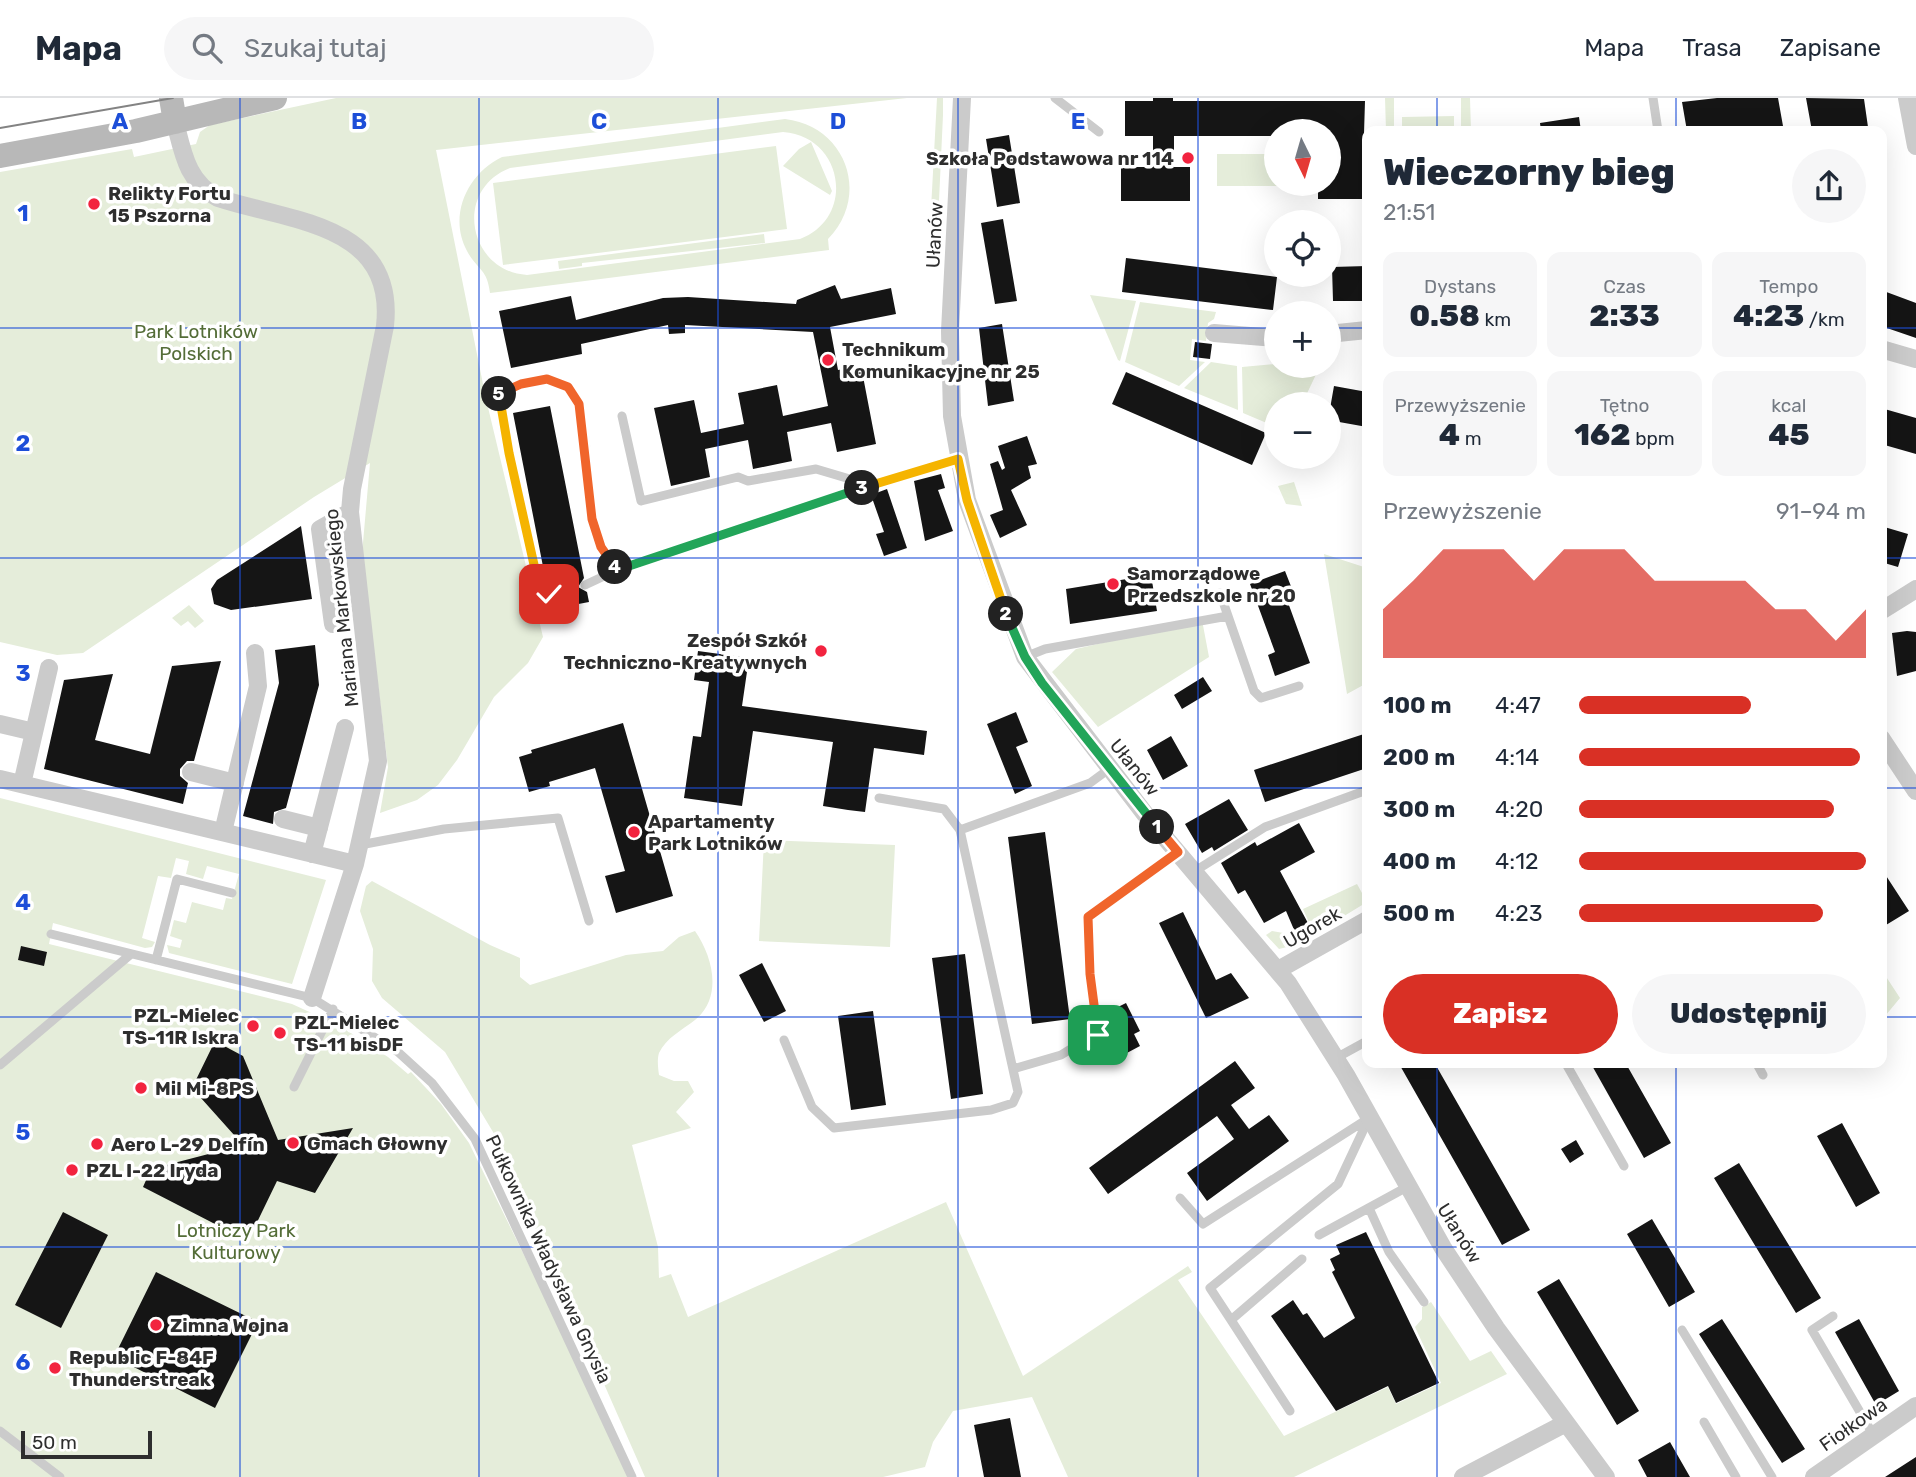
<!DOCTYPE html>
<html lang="pl">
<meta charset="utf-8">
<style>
:root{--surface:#fff;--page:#f6f6f7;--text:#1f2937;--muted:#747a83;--line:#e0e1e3;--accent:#d93025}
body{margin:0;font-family:Rubik,sans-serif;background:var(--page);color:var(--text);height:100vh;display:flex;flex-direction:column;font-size:26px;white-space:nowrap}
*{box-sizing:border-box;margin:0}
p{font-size:23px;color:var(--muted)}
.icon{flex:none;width:38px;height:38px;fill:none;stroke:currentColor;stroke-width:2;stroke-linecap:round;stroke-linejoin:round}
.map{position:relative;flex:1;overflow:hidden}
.side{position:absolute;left:1362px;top:28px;width:525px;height:942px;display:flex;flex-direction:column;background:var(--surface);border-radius:14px;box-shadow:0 7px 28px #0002}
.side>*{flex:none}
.needle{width:46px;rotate:175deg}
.buttons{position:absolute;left:1264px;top:21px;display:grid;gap:14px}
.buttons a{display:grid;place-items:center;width:77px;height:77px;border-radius:50%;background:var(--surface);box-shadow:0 7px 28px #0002;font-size:35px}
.scale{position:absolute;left:21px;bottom:18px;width:131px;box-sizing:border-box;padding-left:7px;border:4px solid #2e2e2e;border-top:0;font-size:19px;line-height:24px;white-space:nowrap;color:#2e2e2e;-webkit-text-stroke:5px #fff;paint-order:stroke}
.pin{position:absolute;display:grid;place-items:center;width:60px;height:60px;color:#fff;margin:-30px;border-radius:14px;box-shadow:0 4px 10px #0006}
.km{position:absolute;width:35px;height:35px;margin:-18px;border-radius:50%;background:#222;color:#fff;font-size:19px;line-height:35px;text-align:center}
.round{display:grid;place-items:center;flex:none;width:74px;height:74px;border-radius:37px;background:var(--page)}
.overview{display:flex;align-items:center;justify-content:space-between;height:119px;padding:0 21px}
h1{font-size:38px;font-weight:800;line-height:52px}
.stats{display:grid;grid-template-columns:repeat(3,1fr);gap:10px;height:119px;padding:7px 21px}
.stats div{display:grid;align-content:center;border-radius:14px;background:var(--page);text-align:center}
.stats b{font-size:30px;font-weight:800}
.stats small{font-size:19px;font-weight:400}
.stats p{font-size:19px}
.chart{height:196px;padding:14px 21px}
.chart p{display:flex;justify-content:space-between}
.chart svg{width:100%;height:126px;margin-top:7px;fill:var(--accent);opacity:.7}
.cta{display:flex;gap:14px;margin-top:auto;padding:14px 21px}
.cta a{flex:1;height:80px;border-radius:42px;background:var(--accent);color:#fff;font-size:28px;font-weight:800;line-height:80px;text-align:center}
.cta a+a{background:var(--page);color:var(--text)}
ul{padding:0 21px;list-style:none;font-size:23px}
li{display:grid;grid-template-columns:112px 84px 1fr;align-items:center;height:52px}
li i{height:18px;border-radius:9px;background:var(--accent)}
header{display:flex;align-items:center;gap:42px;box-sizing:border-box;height:98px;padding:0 35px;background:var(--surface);border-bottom:2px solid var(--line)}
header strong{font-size:33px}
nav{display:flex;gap:38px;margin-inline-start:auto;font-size:24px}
.search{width:490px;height:63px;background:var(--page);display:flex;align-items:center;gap:18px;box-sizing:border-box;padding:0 24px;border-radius:38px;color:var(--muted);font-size:26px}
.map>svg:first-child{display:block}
</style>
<header>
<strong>Mapa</strong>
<div class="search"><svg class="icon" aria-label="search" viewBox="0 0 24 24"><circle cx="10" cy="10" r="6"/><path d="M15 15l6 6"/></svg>Szukaj tutaj</div>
<nav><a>Mapa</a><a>Trasa</a><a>Zapisane</a></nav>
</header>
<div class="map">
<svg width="1916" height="1379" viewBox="0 0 1916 1379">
<rect width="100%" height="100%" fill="#fff"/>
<path fill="#e5edda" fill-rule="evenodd" d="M336,0H907L436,52L486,301L543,539L528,565L494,599L457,662L438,687L417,702L380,715L388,669L362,456L370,365L314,399L83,555L57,557L0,544V74L132,51L134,59L196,46L200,34L210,27Z
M937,0H943V17L937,146L929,148Z
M1385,0H1394V33H1386Z
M1461,0H1470L1471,33H1461Z
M1454,18V33H1402V19Z
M785,21C846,28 871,97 828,141L829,152L490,195C487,170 478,173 467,153C448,118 467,76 502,59ZM783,34C843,38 857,119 800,141L527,177C468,173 453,92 510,70Z
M811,44L832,93L830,97L783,68L799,51Z
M776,48L787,131L503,167L493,85Z
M1217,56H1276V86L1305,88H1217Z
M764,136L765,145L582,165V168L559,171L558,163Z
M1090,197L1136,203L1120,263L1118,262Z
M1140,204L1216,214L1214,221L1208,225L1206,243L1192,241L1190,262L1205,264L1179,288L1125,264Z
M1211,264L1237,268L1238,312L1184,290Z
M1276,266L1320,268L1302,306H1276V329L1243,315L1242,269Z
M1294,384L1302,408L1286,406L1278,388Z
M1324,456L1367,470V585L1347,596Z
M189,507L204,523L195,530L188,523L181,528L172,520Z
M1202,522L1209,559L1098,629L1052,574L1076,551Z
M0,700L326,782L292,886L169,855L167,847L180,850L182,842L170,838L174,822L186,825L192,804L223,812L226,800L232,801L239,776L207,768L203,781L186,776L189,763L176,760L171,780L158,778L142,840L155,844L152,849L145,850L53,825L49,846L292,906L340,928L388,959L408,976L411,974L441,1006L469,1045L633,1379H0Z
M764,742L895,747L890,849L759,843Z
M372,783L490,847L520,860V879L530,887L626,857L663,853L679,839L695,833C713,859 723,899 695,922C682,932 666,940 659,955C657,961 658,970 659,977L674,983H688L694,994L676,1014L691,1030L632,1047L658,1149L659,1180L671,1176L688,1219L946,1104L1023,1278L1188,1168L1192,1174L1178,1182L1284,1338L1388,1289L1396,1306L1441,1285L1415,1229L1422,1221V1209L1431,1204L1470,1263L1491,1253L1507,1276L1294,1379H1068L1032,1299L953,1313L933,1344L925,1369L883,1379H645L493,1034L445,954L382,900L372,883L373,851L360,813L366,788Z
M1357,786L1367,804L1305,842L1300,833L1310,827L1303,811Z
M1272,833L1295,837L1299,846L1279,851L1266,837Z
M1883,874L1900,900L1881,923V875Z"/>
<path fill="#151515" d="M1153,0H1173V3H1365L1362,101H1318V86H1328V33H1276V38H1174V69H1190V103H1121V69H1153V38H1125V3H1153Z
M1717,0H1778L1783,28L1747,33H1687L1682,4Z
M1806,0L1864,1L1868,29H1865L1866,33H1812Z
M1579,19L1581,33H1541L1540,25Z
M1009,37L1020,105L997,109L986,41Z
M1003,121L1017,203L995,206L981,125Z
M1126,160L1277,179L1273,212L1122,194Z
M1367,168V203H1333L1332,169Z
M835,187L841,201L891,190L896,216L830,229L838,272L861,268L876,346L837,354L831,325L787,334L792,363L753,371L748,342L705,351L710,379L671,388L654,310L694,302L701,335L744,326L738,295L777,287L783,318L828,308L813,234L685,227V235L669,236L668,227L581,246L582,256L511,270L499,213L571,198L576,222L663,200L688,199L796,206L797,202Z
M1881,192L1916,205V240L1881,228Z
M1002,226L1014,303L988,308L979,230Z
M1195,244L1212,246L1210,261L1193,259Z
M1126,274L1266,335L1252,367L1112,306Z
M1334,288L1367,294V329L1328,322Z
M550,308L584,480L578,489L587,494L589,504L552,511L550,503L556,495L547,489L513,315Z
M1881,310L1916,320V356L1881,346Z
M1027,338L1037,366L1028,368L1031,380L1011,392L1027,427L1000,440L990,417L1003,412L990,366L998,363L1002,372L1005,370L998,348Z
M941,376L945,390L938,392L953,433L925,443L914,383Z
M887,391L907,450L884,458L876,436L884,434L871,397Z
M301,428L312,501L231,512L214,506L211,491L217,482Z
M1881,428L1908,436L1898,469L1881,464Z
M1285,473L1294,496L1286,499L1310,565L1275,578L1268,557L1275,554L1250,486Z
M1151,477L1157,513L1070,526L1066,491Z
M1907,533L1916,534V573L1897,578L1892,535Z
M315,547L319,587L286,710L274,714L273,726L243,718L279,585L275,552Z
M698,553L749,560L742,608L927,633L924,657L874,650L865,714L848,712L823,708L833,644L753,633L742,708L684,700L693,638L701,639L709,584L694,582Z
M221,563L194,663H187L180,671V678L188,685L183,706L44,671L64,582L113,576L95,642L150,656L172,568Z
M1203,579L1212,593L1182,611L1174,597Z
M1016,614L1028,644L1016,649L1032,688L1015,696L987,626Z
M623,625L673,798L616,815L605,778L625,773L595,670L549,684L550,688L529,694L519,659L532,655L531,652Z
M1367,635V670L1265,704L1254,672Z
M1171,638L1188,668L1163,682L1147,652Z
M1229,701L1248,732L1214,753L1212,749L1202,755L1185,726Z
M1299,725L1315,754L1280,773L1309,827L1295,834L1286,813L1264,825L1245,792L1238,796L1221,765L1255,744L1257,748Z
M1045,734L1070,921L1032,926L1008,739Z
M1881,770L1909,813L1886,827L1881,820Z
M1183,814L1216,882L1231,875L1249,900L1206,920L1159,825Z
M21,848L47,854L44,868L18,862Z
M965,856L983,996L951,1001L932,860Z
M762,865L786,913L764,924L739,877Z
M1126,905L1140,933L1134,936L1140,948L1125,956L1106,915Z
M873,913L886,1007L851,1012L838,918Z
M215,943L243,958L278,1042L353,1030L315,1095L277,1083L248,1143L143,1089L151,1071L243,1047L192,990Z
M1235,963L1255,990L1231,1007L1249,1031L1269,1017L1289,1043L1207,1103L1187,1075L1234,1041L1217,1018L1108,1096L1089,1070Z
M1398,964H1434L1530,1132L1502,1147Z
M1590,964H1625L1671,1045L1644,1060Z
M1842,1025L1880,1095L1856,1109L1817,1038Z
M1576,1042L1584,1056L1570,1065L1561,1051Z
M1739,1065L1821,1200L1796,1215L1714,1080Z
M63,1114L108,1137L61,1230L15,1207Z
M1652,1121L1695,1194L1669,1209L1627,1136Z
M1366,1134L1439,1285L1396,1305L1388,1288L1336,1313L1271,1218L1293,1202L1303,1217L1307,1215L1324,1240L1355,1220L1332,1174L1335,1172L1330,1161L1340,1156L1336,1147Z
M156,1174L258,1224L215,1310L114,1259Z
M1559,1181L1639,1313L1617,1327L1537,1194Z
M1722,1221L1805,1351L1782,1365L1699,1236Z
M1859,1221L1899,1293L1876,1307L1835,1234Z
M1010,1320L1021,1379H984L974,1327Z
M1670,1344L1690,1379H1647L1638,1362Z
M1916,1359V1379H1885Z"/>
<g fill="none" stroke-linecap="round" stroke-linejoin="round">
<path stroke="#cbcbcb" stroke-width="9" d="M1055,0L1099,34
M1653,0L1658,33
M622,318L641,403L738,379L748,383L816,371L870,387
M585,487L617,472
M1220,495L1228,518
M549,496L541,498L498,297C511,289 523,286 538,283C548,281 560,282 568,289C590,310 586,388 592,419C596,440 606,456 617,472L958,361
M1025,559L1045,551L1228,518L1254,593L1261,600L1299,588
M879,700L944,711L960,732
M360,747L444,731L558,720L589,823
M1195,773L1265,729L1367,692
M51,836L312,900L398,954L432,985L475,1041L632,1379
M156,862L177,781L232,795
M1098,937L1090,876L1088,819L1178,754
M784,942L812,1009L834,1030L991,1012L1013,1005L1018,994L960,732L1090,685L1109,671
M1336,960L1367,943
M1565,964L1624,1068
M1756,964L1763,977
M0,967L131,856
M1013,971L1061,957L1090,939L1107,935L1113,945
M294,989L333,911
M1180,1100L1203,1126L1369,1020
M1369,1110L1389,1154L1424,1204
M1319,1137L1407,1089
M1302,1161L1231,1222L1210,1190L1338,1086L1369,1020
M1833,1218L1812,1232L1874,1338
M1231,1222L1290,1313
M1682,1232L1772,1379
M1704,1324L1736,1379
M0,1333L60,1379"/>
<path stroke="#cbcbcb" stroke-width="18" d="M962,0L950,233L952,318L967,402L1025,559L1145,716L1288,885L1346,977L1443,1150L1496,1230L1606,1379
M1907,0L1916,48
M175,24C183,55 187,84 218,100C291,124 396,125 385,228L352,391L350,414L378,663L355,766L312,900
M1214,235L1276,240
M1328,236L1367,232
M1881,251L1916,261
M1881,513L1916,491
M333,526L320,431L350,414
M0,626L34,634
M1881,640L1916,693
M191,674L235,685
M0,681L355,766
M22,686L49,570
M283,721L319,730
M223,734L258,588L255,555
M312,756L345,630
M1278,872L1367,822
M1463,1379L1566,1325
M1814,1379L1916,1308"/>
<path stroke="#b8b8b8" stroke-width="24" d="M171,0L175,24
M0,58L136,33L275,0"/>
<path stroke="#838383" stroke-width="2" d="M0,30L173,0"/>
</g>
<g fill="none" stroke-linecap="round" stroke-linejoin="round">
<g stroke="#fff" stroke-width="14">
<path id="split-1" d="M1098,937L1090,876L1088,819L1178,754L1157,729"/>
</g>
<g stroke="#fff" stroke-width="14">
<path id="split-2" d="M1006,516L1025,559L1042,585L1157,729"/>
</g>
<g stroke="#fff" stroke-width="14">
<path id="split-3" d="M862,390L958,361L967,402L1006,516"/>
</g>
<g stroke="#fff" stroke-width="14">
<path id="split-4" d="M615,469L617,472L862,390"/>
</g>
<g stroke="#fff" stroke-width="14">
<path id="split-5" d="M499,296L521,286L547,281L568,289L579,306L592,421L601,449L615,469"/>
</g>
<g stroke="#fff" stroke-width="14">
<path id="split-6" d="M499,296L509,355L541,498L549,496"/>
</g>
<use href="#split-1" stroke="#f0652b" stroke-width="9"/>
<use href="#split-2" stroke="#22a559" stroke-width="9"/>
<use href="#split-3" stroke="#f5b400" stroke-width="9"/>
<use href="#split-4" stroke="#22a559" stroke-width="9"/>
<use href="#split-5" stroke="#f0652b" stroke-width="9"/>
<use href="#split-6" stroke="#f5b400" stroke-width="9"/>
</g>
<path fill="none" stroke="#1d4ed8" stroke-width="2" stroke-opacity="0.55" d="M240,0V1379M479,0V1379M718,0V1379M958,0V1379M1198,0V1379M1437,0V33M1676,0V33M0,230H1276M1328,230H1367M1881,230H1916M0,460H1367M1881,460H1916M0,690H1367M1881,690H1916M0,919H1367M1881,919H1916M1437,964V1379M1676,964V1379M0,1149H1916"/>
<g fill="#f2233f" stroke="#fff" stroke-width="2.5">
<circle cx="1188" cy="60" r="7"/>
<circle cx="94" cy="106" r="7"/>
<circle cx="828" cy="262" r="7"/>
<circle cx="1113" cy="486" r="7"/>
<circle cx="821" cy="553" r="7"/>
<circle cx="634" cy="734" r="7"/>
<circle cx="253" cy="928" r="7"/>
<circle cx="280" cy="935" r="7"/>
<circle cx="141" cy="990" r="7"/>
<circle cx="293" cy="1045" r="7"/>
<circle cx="97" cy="1046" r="7"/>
<circle cx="72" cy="1072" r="7"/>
<circle cx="156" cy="1227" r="7"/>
<circle cx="55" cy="1270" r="7"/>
</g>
<g text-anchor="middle" stroke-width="7" stroke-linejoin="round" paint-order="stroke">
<g font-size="19" font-weight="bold" fill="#2e2e2e" stroke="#fff" text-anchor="start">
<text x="1174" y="67" text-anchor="end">Szkoła Podstawowa nr 114</text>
<text x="108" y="102">Relikty Fortu<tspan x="108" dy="22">15 Pszorna</tspan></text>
<text x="842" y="258">Technikum<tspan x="842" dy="22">Komunikacyjne nr 25</tspan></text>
<text x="1127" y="482">Samorządowe<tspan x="1127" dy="22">Przedszkole nr 20</tspan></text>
<text x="807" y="549" text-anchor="end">Zespół Szkół<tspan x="807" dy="22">Techniczno-Kreatywnych</tspan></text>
<text x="648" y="730">Apartamenty<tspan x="648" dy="22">Park Lotników</tspan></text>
<text x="239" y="924" text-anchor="end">PZL-Mielec<tspan x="239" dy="22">TS-11R Iskra</tspan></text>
<text x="294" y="931">PZL-Mielec<tspan x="294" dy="22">TS-11 bisDF</tspan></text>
<text x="155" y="997">Mil Mi-8PS</text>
<text x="307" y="1052">Gmach Głowny</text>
<text x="111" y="1053">Aero L-29 Delfín</text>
<text x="86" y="1079">PZL I-22 Iryda</text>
<text x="170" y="1234">Zimna Wojna</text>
<text x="69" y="1266">Republic F-84F<tspan x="69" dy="22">Thunderstreak</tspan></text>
</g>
<g font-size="19" fill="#2e2e2e" stroke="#fff">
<text transform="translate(934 137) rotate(-87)" y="7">Ułanów</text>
<text transform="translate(341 510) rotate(-96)" y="7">Mariana Markowskiego</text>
<text transform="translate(1135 669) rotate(51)" y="7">Ułanów</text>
<text transform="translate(1312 829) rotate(-30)" y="7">Ugorek</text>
<text transform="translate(1460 1135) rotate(58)" y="7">Ułanów</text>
<text transform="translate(549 1161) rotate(65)" y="7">Pułkownika Władysława Gnysia</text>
<text transform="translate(1853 1326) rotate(-35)" y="7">Fiołkowa</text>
</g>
<g font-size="19" fill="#546d38" stroke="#fff">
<text x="196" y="240">Park Lotników<tspan x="196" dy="22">Polskich</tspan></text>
<text x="236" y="1139">Lotniczy Park<tspan x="236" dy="22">Kulturowy</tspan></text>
</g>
</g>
<g font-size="23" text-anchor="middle" font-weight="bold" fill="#1d4ed8" stroke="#fff" stroke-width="7" stroke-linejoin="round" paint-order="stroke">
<text x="120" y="31">A</text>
<text x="359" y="31">B</text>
<text x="599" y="31">C</text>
<text x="838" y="31">D</text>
<text x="1078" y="31">E</text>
<text x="23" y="123">1</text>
<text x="23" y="353">2</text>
<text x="23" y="583">3</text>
<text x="23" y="812">4</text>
<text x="23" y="1042">5</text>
<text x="23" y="1272">6</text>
</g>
</svg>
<div class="buttons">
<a><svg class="needle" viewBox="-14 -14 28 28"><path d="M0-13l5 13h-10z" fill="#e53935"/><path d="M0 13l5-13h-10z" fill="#747a83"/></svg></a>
<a><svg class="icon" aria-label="locate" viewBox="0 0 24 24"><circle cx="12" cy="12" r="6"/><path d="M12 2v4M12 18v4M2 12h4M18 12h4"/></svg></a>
<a>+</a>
<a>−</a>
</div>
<div class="scale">50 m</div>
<div class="pin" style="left:1098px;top:937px;background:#1e9e55"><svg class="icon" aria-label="arrive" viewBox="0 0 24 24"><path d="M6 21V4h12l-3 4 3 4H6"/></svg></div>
<div class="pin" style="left:549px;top:496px;background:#d93025"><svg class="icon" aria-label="check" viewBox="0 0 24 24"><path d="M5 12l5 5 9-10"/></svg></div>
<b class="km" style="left:1157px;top:729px">1</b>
<b class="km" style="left:1006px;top:516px">2</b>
<b class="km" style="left:862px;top:390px">3</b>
<b class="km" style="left:615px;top:469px">4</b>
<b class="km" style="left:499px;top:296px">5</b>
<section class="side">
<div class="overview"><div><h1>Wieczorny bieg</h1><p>21:51</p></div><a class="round"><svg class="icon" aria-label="share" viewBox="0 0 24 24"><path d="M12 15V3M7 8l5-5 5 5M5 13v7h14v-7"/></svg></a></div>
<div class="stats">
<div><p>Dystans</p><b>0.58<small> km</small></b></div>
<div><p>Czas</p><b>2:33</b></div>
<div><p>Tempo</p><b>4:23<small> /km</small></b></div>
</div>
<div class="stats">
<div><p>Przewyższenie</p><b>4<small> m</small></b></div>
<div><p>Tętno</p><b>162<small> bpm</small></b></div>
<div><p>kcal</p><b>45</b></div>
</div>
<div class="chart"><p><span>Przewyższenie</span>91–94 m</p>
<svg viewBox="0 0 160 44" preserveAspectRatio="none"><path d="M0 44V27L10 17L20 6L30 6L40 6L50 17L60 6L70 6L80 6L90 17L100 17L110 17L120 17L130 27L140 27L150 38L160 27V44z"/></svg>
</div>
<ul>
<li><b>100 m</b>4:47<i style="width:60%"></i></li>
<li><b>200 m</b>4:14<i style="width:98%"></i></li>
<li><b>300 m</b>4:20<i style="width:89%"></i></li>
<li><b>400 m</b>4:12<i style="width:100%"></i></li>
<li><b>500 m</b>4:23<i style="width:85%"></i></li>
</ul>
<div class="cta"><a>Zapisz</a><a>Udostępnij</a></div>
</section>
</div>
